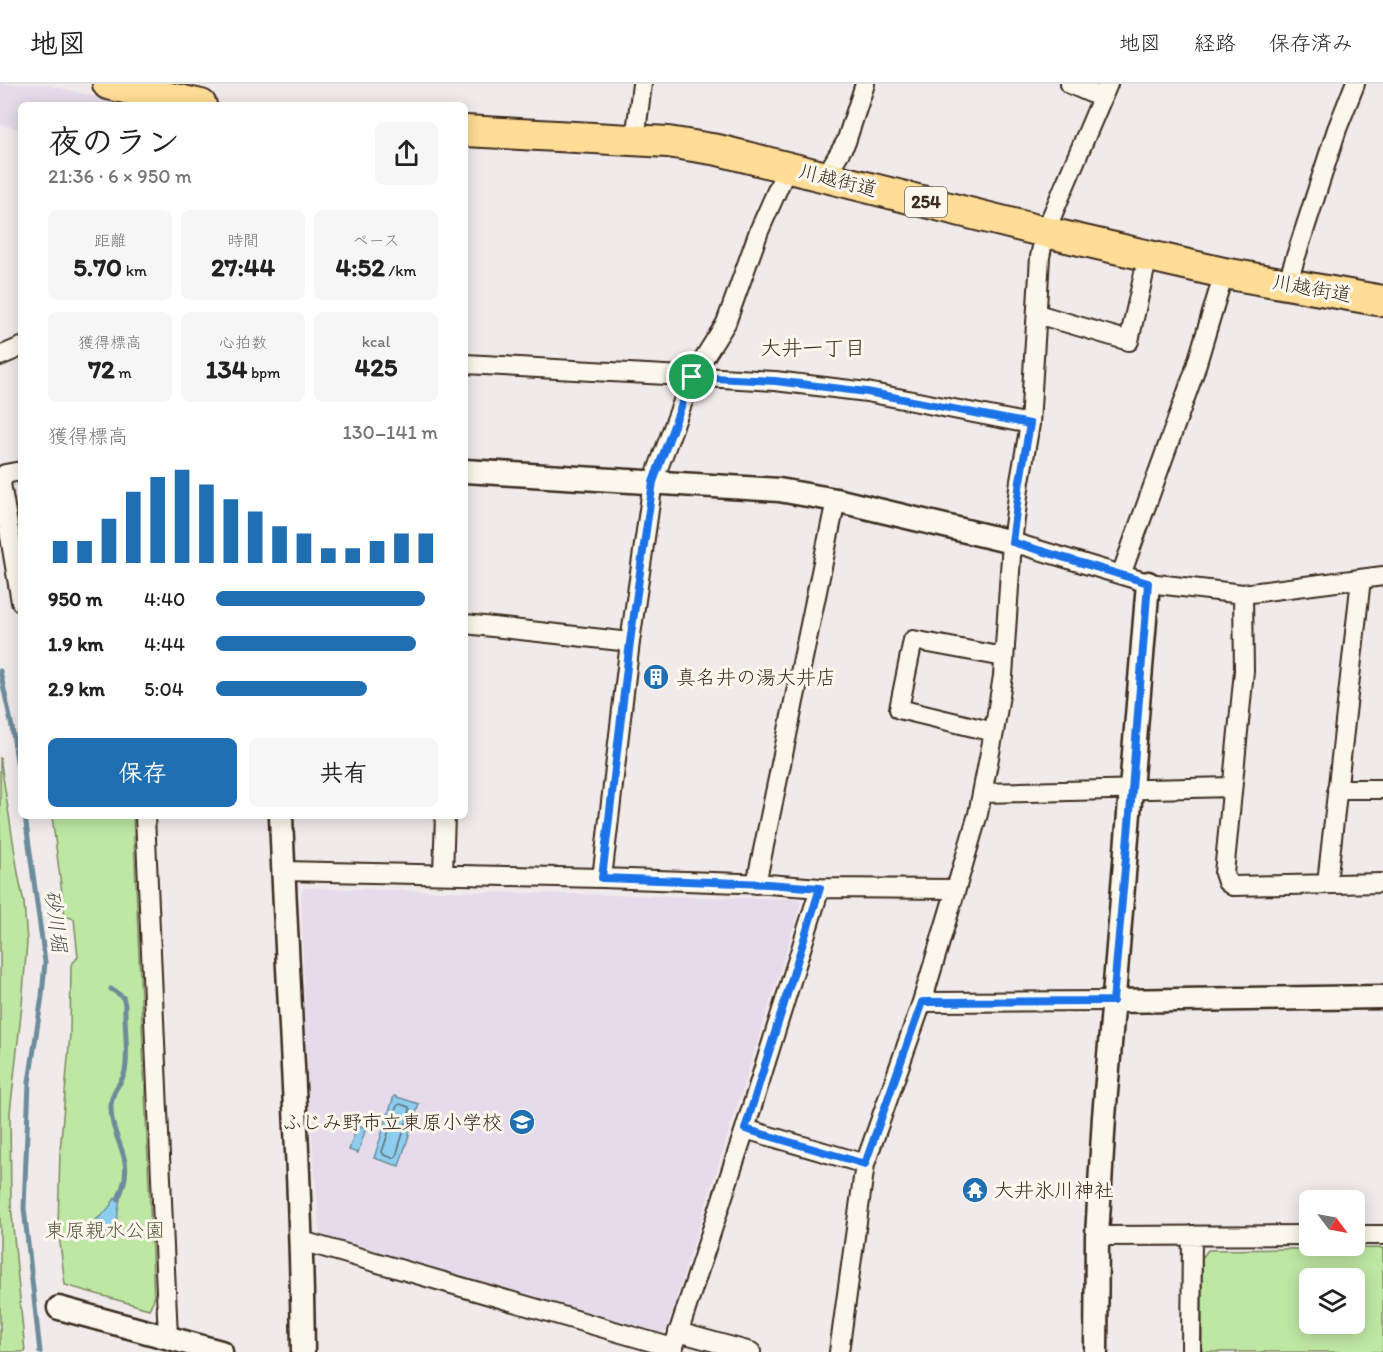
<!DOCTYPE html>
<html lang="ja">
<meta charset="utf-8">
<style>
:root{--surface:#fff;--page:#f6f6f6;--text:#222;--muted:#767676;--line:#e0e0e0;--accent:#1f6fb2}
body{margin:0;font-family:Itim,"Klee One",sans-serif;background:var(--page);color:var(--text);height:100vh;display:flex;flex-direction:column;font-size:22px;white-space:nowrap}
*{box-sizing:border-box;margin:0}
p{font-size:20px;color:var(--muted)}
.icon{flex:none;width:33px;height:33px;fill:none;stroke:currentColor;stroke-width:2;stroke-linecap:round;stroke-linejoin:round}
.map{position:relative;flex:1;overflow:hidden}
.side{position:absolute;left:18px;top:18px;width:450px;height:717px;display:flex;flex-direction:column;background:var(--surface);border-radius:9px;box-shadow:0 3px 15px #0003}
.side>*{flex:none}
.needle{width:39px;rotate:122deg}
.fabs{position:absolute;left:1299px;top:1106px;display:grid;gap:12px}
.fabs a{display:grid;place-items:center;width:66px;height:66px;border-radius:9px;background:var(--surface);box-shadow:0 3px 15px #0003;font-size:30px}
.pin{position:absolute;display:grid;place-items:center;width:51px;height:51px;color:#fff;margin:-26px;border:3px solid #fff;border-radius:50%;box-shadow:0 2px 6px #0007}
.round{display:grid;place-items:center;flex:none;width:63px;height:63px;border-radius:9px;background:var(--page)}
.summary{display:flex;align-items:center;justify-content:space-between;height:102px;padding:0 30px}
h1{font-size:33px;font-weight:800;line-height:45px}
.stats{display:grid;grid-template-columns:repeat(3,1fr);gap:9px;height:102px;padding:6px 30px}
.stats div{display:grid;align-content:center;border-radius:9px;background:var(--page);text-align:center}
.stats b{font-size:26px;font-weight:800}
.stats small{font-size:16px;font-weight:400}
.stats p{font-size:16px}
.chart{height:168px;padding:12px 30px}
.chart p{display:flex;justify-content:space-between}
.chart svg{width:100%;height:108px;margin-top:6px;stroke:var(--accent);stroke-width:6}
.primary-button{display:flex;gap:12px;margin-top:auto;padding:12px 30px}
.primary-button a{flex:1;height:69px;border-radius:9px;background:var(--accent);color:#fff;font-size:24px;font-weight:800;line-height:69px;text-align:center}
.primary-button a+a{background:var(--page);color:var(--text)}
ul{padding:0 30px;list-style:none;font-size:20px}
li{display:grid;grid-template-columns:96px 72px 1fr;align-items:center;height:45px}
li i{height:15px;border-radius:8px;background:var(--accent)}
header{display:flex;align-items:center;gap:36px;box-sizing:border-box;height:84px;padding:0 30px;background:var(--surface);border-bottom:2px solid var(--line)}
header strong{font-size:28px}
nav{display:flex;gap:33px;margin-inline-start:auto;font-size:21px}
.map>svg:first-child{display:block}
</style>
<header>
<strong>地図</strong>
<nav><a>地図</a><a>経路</a><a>保存済み</a></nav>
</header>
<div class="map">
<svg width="1383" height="1268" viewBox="0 0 1383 1268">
<rect width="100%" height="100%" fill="#f1eaeb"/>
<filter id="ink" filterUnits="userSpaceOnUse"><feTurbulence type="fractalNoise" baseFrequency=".0167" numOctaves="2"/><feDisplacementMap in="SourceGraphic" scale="12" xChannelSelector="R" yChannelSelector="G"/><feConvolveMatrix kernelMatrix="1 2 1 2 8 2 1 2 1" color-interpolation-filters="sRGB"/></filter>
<g filter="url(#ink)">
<path fill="#e5dbea" d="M0,0H42L133,21H21V45L0,40Z
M304,804L797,815L801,819L666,1247L656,1249L328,1154L320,1148L307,995L301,808Z"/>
<path fill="#bee7a3" stroke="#7c8860" stroke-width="1.5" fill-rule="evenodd" d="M0,673L18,789L24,819L27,858L22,921L10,1029L11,1121L25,1268H0Z
M52,732H133L154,1215L149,1225L65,1201L58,1142L60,1068L70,950L71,881L78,873L74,835L65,832Z
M1383,1164V1268H1202V1174L1208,1166ZM1310,1194H1354V1239H1310Z"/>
<path fill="#8dceef" stroke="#6c8c9b" stroke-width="1.5" d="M394,1012L419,1020L399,1082L374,1074Z
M357,1041L366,1044L358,1069L349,1066Z
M115,1114L120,1116C116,1130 121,1146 104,1152L94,1150L85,1142C99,1136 108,1127 115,1114Z"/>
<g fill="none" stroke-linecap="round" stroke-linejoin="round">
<path stroke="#5c6c72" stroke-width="1.5" d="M400,1020L409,1023L410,1026L396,1072L393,1074L384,1071L382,1068L397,1022Z"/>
<path stroke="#6c8c9b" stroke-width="5" d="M0,587L12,643L21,704
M25,732L45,878L42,912L29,998L24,1124L40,1268
M111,905L123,913L125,921C124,941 129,969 125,987C123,999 112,1004 111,1021C110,1060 139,1071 118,1115"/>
<g stroke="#3b2a1e" stroke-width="22">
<path id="minor" d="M1070,0L1102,14
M635,56L642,0
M825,93L846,58L865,0
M1287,200L1337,45L1355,0
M1037,230L1129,257L1148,171
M0,272L21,263
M465,280L775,297L867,308L1030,340
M21,387L5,390L1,399L21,518
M1012,458L1148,499L1243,510L1383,492
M1121,491L1194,289L1224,189
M1243,510L1244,587L1224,789L1227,798L1233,802L1383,799
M465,540L630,558
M994,648L899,625L913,556L1004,573
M1337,705H1383
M983,709L1232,703
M145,732L168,1253
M283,787L602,794L768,800L820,804L956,805
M443,789L445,732
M602,794L630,558L653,398L692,293L726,239L759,147L787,84
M1327,799L1361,495
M756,800L836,416
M922,918L1113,917
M745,1045L865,1080
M1354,1151H1383
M1097,1152L1310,1151
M302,1157L673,1264
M678,1248L751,1268
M672,1268L745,1045L820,804
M839,1268L865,1080L922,918L956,805L978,730L994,648L1003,592L1012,458L1020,397L1030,340L1040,173L1045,148L1108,0
M1191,1268L1192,1151"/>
</g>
<g stroke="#3b2a1e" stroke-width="27">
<path id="tertiary" d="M465,387L779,406L836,416L1012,458
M281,732C288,911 301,1089 303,1268
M1113,917L1383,913
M59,1224L221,1268
M1096,1268L1097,1152L1104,1033L1148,499"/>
</g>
<g stroke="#3b2a1e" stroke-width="34">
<path id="trunk" d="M108,0L201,21
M465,47L668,58L718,66L1045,148L1224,189L1383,217"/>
</g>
<use href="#minor" stroke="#fbf7ec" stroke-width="18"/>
<use href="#tertiary" stroke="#fbf7ec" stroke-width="22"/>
<use href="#trunk" stroke="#ffdd96" stroke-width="30"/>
</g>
</g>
<g fill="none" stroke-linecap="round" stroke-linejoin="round" filter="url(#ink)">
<g stroke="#fff" stroke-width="12">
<path id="route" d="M692,293L775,297L867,308L1030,340L1020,397L1012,458L1148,499L1132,706L1113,917L922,918L865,1080L745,1045L820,804L768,800L602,794L630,558L653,398Z"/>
</g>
<use href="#route" stroke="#1a73e8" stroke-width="8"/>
</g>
<defs>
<g id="building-disc" transform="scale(1.35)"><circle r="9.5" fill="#1f6fb2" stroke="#fbf7ec"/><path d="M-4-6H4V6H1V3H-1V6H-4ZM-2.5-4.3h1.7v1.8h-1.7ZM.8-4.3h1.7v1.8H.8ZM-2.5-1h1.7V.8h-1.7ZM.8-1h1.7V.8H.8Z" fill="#fff"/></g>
<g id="school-disc" transform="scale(1.35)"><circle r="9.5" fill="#1f6fb2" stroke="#fbf7ec"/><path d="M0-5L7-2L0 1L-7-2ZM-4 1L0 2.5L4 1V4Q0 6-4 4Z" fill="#fff"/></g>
<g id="temple-disc" transform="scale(1.35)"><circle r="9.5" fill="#1f6fb2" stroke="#fbf7ec"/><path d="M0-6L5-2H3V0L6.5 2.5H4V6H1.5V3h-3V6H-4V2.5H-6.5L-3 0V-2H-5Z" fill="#fff"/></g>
</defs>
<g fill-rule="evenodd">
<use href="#building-disc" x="656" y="593"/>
<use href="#school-disc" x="522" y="1038"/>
<use href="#temple-disc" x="975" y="1106"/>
</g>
<g text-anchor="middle" stroke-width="6" stroke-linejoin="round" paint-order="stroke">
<rect fill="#fbf7ec" stroke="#75685c" stroke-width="1.5" x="905" y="103" width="42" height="30" rx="4.5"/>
<g font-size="18" font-weight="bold" fill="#3b2a1e">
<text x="926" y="124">254</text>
</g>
<g font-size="20" fill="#3b2a1e" stroke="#fbf7ec">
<text transform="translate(838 96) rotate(14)" y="7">川越街道</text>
<text transform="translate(1312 204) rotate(10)" y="7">川越街道</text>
</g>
<g font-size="20" fill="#3b2a1e" stroke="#fbf7ec" text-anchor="start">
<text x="676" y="600">真名井の湯大井店</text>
<text x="502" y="1045" text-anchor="end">ふじみ野市立東原小学校</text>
<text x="994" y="1113">大井氷川神社</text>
</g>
<g font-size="20" fill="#5c593f" stroke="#fbf7ec">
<text x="105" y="1153">東原親水公園</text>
</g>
<g font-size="21" fill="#3b2a1e" stroke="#fbf7ec">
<text x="813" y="271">大井一丁目</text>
</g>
<g font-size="21" font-style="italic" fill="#505352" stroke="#fbf7ec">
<text transform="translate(56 837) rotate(83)" y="7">砂川堀</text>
</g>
</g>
</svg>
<div class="fabs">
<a><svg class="needle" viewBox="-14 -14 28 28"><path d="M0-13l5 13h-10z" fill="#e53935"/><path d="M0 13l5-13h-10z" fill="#767676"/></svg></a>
<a><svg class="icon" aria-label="layers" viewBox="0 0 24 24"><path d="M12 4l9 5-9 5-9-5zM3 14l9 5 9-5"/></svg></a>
</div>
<div class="pin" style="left:692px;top:293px;background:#1e9e55"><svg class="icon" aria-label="arrive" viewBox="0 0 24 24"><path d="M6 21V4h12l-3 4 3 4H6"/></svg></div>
<section class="side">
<div class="summary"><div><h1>夜のラン</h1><p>21:36 · 6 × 950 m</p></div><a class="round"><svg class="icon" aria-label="share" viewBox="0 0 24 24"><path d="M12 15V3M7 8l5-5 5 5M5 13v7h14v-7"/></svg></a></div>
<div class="stats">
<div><p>距離</p><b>5.70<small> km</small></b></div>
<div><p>時間</p><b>27:44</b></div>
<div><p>ペース</p><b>4:52<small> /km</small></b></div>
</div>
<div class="stats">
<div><p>獲得標高</p><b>72<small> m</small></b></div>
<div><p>心拍数</p><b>134<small> bpm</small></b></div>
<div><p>kcal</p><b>425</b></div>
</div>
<div class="chart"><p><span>獲得標高</span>130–141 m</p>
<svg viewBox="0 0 160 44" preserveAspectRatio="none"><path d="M5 44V35M15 44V35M25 44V26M35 44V15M45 44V9M55 44V6M65 44V12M75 44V18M85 44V23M95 44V29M105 44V32M115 44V38M125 44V38M135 44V35M145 44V32M155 44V32"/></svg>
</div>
<ul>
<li><b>950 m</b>4:40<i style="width:94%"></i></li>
<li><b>1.9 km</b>4:44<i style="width:90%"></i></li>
<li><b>2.9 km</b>5:04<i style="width:68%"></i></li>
</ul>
<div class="primary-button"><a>保存</a><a>共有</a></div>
</section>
</div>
